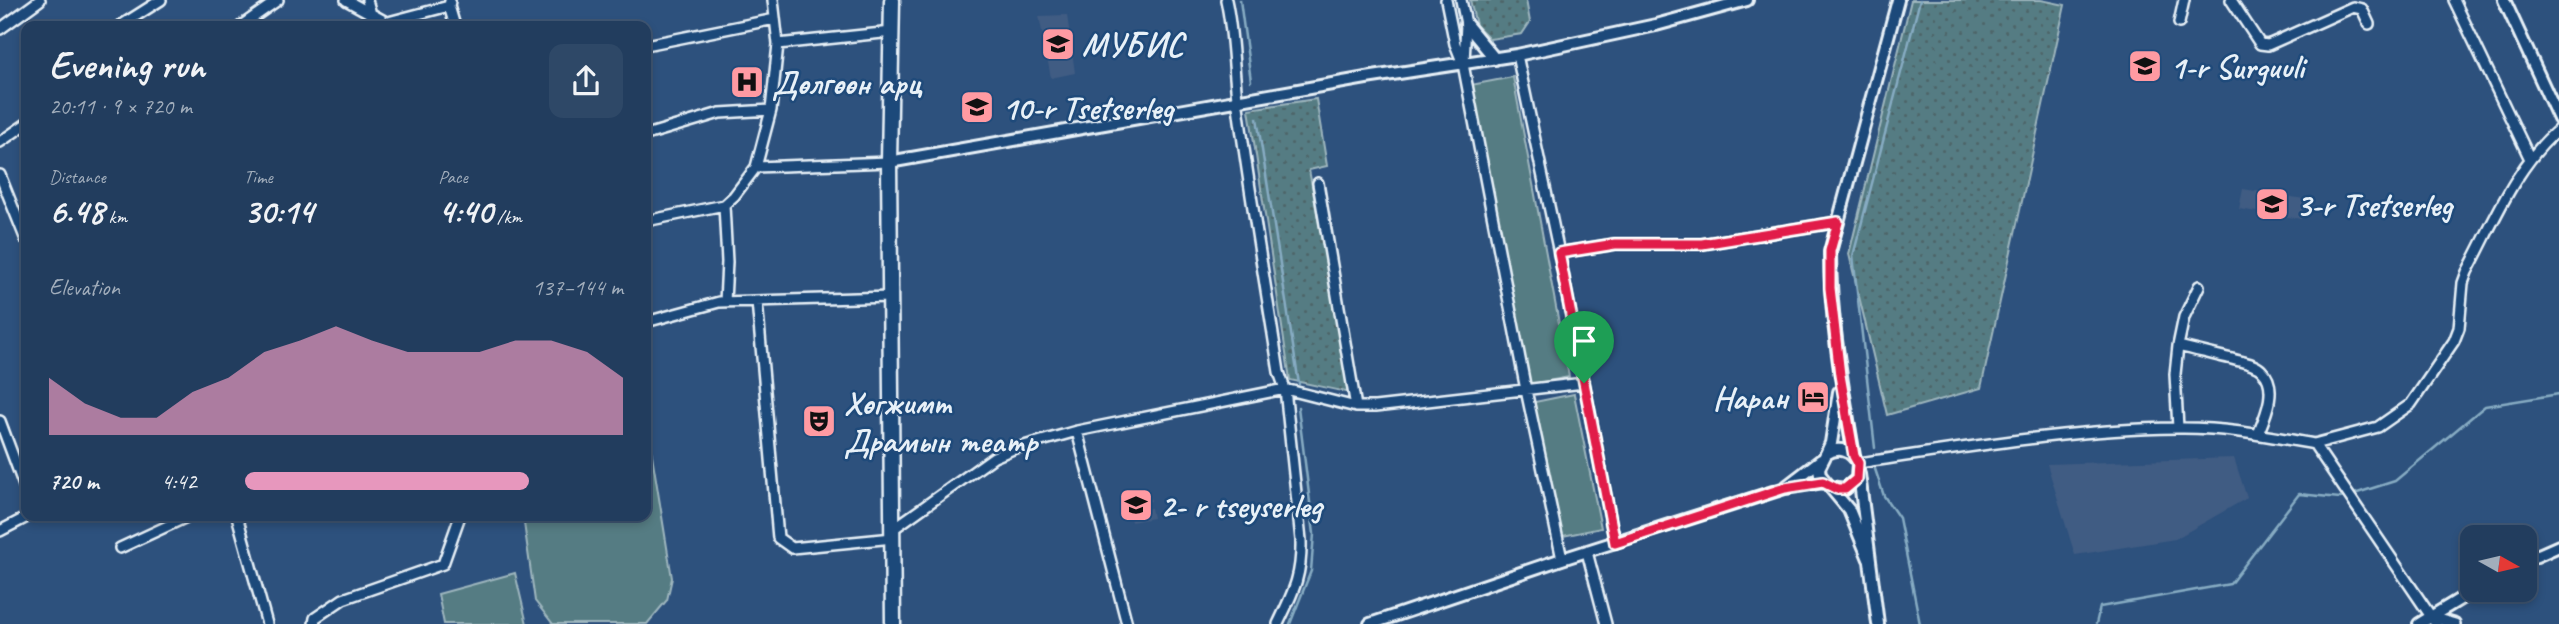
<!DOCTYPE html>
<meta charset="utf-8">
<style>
:root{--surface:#223d5e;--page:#2e4867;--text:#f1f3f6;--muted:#a2aebc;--line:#3f5673;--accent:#e797bd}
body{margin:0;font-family:Caveat,sans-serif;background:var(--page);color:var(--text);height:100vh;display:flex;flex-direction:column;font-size:26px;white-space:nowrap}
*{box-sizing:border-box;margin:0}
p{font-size:23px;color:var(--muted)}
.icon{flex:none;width:38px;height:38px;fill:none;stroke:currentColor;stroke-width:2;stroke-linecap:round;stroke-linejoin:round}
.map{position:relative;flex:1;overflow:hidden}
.panel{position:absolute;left:21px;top:21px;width:630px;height:500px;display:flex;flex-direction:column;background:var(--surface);border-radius:14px;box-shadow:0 4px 10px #0003,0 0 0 2px var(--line)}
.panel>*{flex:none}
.needle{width:46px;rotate:98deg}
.fabs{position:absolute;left:2460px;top:525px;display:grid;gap:14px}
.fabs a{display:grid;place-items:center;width:77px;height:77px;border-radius:14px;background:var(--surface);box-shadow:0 4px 10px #0003,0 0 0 2px var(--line);font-size:35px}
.pin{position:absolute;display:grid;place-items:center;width:60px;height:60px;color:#fff;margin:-72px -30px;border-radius:50% 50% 50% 0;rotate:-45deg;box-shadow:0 0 7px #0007}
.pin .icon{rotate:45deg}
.round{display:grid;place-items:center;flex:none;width:74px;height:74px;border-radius:14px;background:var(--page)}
.head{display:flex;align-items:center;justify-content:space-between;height:119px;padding:0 28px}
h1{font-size:38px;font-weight:800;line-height:52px}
.figures{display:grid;grid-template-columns:repeat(3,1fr);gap:10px;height:119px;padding:7px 28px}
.figures div{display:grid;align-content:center}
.figures b{font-size:35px;font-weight:800}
.figures small{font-size:19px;font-weight:400}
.figures p{font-size:19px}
.chart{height:196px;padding:14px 28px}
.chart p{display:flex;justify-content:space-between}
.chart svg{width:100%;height:126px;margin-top:7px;fill:var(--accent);opacity:.7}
ul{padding:0 28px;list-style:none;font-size:23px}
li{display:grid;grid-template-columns:112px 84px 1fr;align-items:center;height:52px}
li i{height:18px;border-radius:9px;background:var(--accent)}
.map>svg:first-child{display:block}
</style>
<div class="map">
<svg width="2559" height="624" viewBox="0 0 2559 624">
<defs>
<pattern id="park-dots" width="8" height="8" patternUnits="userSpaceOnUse" patternTransform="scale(1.75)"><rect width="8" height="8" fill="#557c83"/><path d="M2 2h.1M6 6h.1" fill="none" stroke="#4e6569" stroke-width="1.8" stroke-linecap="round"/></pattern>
</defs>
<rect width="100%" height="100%" fill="#2d517d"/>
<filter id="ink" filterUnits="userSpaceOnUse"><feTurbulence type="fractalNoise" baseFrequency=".0143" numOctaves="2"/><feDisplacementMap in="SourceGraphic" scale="14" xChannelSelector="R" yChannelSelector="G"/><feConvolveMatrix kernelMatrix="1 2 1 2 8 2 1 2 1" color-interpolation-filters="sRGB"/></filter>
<g filter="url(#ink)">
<path fill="#415c83" d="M1067,15L1075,73L1051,78L1039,16Z
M752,66L760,94L742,98L735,70Z
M2243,189L2304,199L2301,219L2239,209Z
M2234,458L2247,498L2175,539L2075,555L2047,464Z
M1149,490L1151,501L1143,503L1145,509L1151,508L1153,518L1131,522L1126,494Z"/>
<path fill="#557c83" stroke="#9eb6be" stroke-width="2" d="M1513,77L1569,377L1527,385L1471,85Z
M1574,394L1601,528L1558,537L1530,403Z
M646,418L672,578L667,600L647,624H553L535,601L523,516H646Z
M515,573L527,624H444L438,594Z"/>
<path fill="url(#park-dots)" stroke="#9eb6be" stroke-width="2" d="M1470,0H1526L1530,22L1522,34L1490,39L1476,25Z
M1911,0H2041L2065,5L1981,388L1887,415L1849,254Z
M1316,99L1327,166L1309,170L1351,393L1290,380L1249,109Z"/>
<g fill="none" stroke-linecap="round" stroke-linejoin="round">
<path stroke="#87acc3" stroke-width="2.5" d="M1240,0L1251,81
M1257,118L1299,384
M1875,448L1853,256L1920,0
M1875,469L1884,496L1899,518L1920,624
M2351,495L2395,481L2485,406L2559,394
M1290,624L1311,571L1314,534L1298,407
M2096,624L2100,607L2230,584L2299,494L2340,498L2345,497"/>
<g stroke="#e8f1f8" stroke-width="14">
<path id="minor" d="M346,0L386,22
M367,0L371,14
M1226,0C1234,36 1233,71 1238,106C1250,195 1265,283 1279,372L1285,389L1301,540C1302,577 1293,592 1278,624
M1446,0L1455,44L1463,64L1526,390L1562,559
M1461,0L1466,24L1464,62
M2231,0L2260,44L2268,45L2353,7L2362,9L2369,24
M2454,0L2530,159
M450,1L449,6L455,26
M2179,23L2184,0
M120,26L161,0
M241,26L278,0
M373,26L449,6
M0,29L40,0
M778,44L892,32
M646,45L775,19
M1517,55L1559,253L1615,543
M646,135L720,113L771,110
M0,142L26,124
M756,167L889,162
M0,175L26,240
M1318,183L1356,407
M646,221L724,205
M1559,253L1615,244H1702L1838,222
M2199,286L2184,317L2178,346C2196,350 2214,355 2232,359C2241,362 2255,363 2262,371C2279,387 2265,417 2258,434
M757,301L778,538L792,548L893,538
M725,302L727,262L724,205L734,196L756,167L771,110L778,44L773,0
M646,322L719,302L891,297
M2178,346L2175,374L2178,428
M0,421L26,491
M1077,431L1127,624
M2314,444L2378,427L2411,404L2454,341L2459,328L2463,283L2467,272C2494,222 2515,166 2559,129
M1858,463C1963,448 2070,429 2177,428C2223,427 2269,436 2314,444L2436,624
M237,516L267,624
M893,529L994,457L1013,449L1077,431L1285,389L1356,407H1375L1584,383
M0,531L29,516
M120,548L189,516
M1587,552L1606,624
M2431,617L2455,624
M314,624L315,618L343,599L443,564L460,516"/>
</g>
<g stroke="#e8f1f8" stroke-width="16">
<path id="tertiary" d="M2504,0L2559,119
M1466,24L1495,59
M889,162L1366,78L1517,55L1656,25L1747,0
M1826,454L1831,443L1839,392
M1854,456C1843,389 1830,320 1830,252L1898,0
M1859,474L1878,624
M1787,486L1821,460
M1830,487L1845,489L1857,479L1858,463C1851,450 1839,446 1826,454L1819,468L1820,475L1849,510L1869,559
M2525,561L2559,546
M1370,624L1562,559L1785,488L1823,482
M2419,624L2475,590"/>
</g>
<g stroke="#e8f1f8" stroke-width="19">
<path id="trunk" d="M892,0L889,162L893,624"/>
</g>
<use href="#minor" stroke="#1f4a7a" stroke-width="9"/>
<use href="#tertiary" stroke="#1f4a7a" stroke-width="10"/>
<use href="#trunk" stroke="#1f4a7a" stroke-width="14"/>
</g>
</g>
<g fill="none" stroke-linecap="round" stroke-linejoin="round" filter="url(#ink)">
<g stroke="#fff" stroke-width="14">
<path id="route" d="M1838,222L1830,251V288L1840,375L1854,456L1858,463L1857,479L1845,489H1837L1823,482L1785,488L1615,543L1559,253L1615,244H1702Z"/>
</g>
<use href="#route" stroke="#e11d48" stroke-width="9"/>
</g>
<defs>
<g id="school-square" transform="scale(1.75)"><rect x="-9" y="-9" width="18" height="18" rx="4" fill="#ff9aa2" stroke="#1f4a7a"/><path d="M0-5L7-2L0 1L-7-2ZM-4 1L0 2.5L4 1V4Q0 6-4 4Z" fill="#111"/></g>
<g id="hospital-square" transform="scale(1.75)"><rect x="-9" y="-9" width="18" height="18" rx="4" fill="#ff9aa2" stroke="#1f4a7a"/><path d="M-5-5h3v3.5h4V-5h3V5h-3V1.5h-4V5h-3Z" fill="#111"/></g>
<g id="hotel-square" transform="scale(1.75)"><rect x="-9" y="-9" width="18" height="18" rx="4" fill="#ff9aa2" stroke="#1f4a7a"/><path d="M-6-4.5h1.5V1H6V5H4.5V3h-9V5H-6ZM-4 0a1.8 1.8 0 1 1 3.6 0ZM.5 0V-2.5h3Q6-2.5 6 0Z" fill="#111"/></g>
<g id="theatre-square" transform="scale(1.75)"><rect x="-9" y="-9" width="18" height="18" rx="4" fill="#ff9aa2" stroke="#1f4a7a"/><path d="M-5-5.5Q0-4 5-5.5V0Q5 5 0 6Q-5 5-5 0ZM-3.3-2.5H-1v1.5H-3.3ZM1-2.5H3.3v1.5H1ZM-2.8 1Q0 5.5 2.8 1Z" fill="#111"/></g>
</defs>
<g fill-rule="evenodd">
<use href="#school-square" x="1058" y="44"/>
<use href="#school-square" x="2145" y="66"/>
<use href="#hospital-square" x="747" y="82"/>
<use href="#school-square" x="977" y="107"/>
<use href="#school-square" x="2272" y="204"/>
<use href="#hotel-square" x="1813" y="397"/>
<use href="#theatre-square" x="819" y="421"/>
<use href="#school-square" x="1136" y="505"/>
</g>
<g text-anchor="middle" stroke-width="5" stroke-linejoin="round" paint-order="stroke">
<g font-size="33" font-weight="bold" fill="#e8f1f8" stroke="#1f4a7a" text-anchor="start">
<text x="1082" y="56">МУБИС</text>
<text x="2170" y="78">1-r Surguuli</text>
<text x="772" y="94">Дөлгөөн арц</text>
<text x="1002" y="119">10-r Tsetserleg</text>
<text x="2296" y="216">3-r Tsetserleg</text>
<text x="1788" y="409" text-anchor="end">Наран</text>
<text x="844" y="414">Хөгжимт<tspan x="844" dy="38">Драмын театр</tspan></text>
<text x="1160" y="517">2- r tseyserleg</text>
</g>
</g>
</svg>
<div class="fabs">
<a><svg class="needle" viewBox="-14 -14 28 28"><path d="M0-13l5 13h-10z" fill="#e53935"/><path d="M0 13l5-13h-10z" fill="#a2aebc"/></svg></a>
</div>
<div class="pin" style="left:1584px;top:383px;background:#1e9e55"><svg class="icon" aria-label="arrive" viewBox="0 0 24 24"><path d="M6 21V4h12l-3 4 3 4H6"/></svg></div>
<section class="panel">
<div class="head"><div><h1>Evening run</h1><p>20:11 · 9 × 720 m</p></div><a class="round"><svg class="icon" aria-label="share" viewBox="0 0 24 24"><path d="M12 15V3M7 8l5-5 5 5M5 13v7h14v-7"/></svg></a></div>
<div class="figures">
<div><p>Distance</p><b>6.48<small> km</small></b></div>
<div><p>Time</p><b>30:14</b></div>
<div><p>Pace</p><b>4:40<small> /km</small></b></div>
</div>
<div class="chart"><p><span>Elevation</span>137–144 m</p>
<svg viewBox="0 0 160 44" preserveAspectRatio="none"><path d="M0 44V24L10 33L20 38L30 38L40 29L50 24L60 15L70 11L80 6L90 11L100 15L110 15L120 15L130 11L140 11L150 15L160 24V44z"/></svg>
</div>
<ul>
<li><b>720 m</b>4:42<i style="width:75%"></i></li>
</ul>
</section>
</div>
